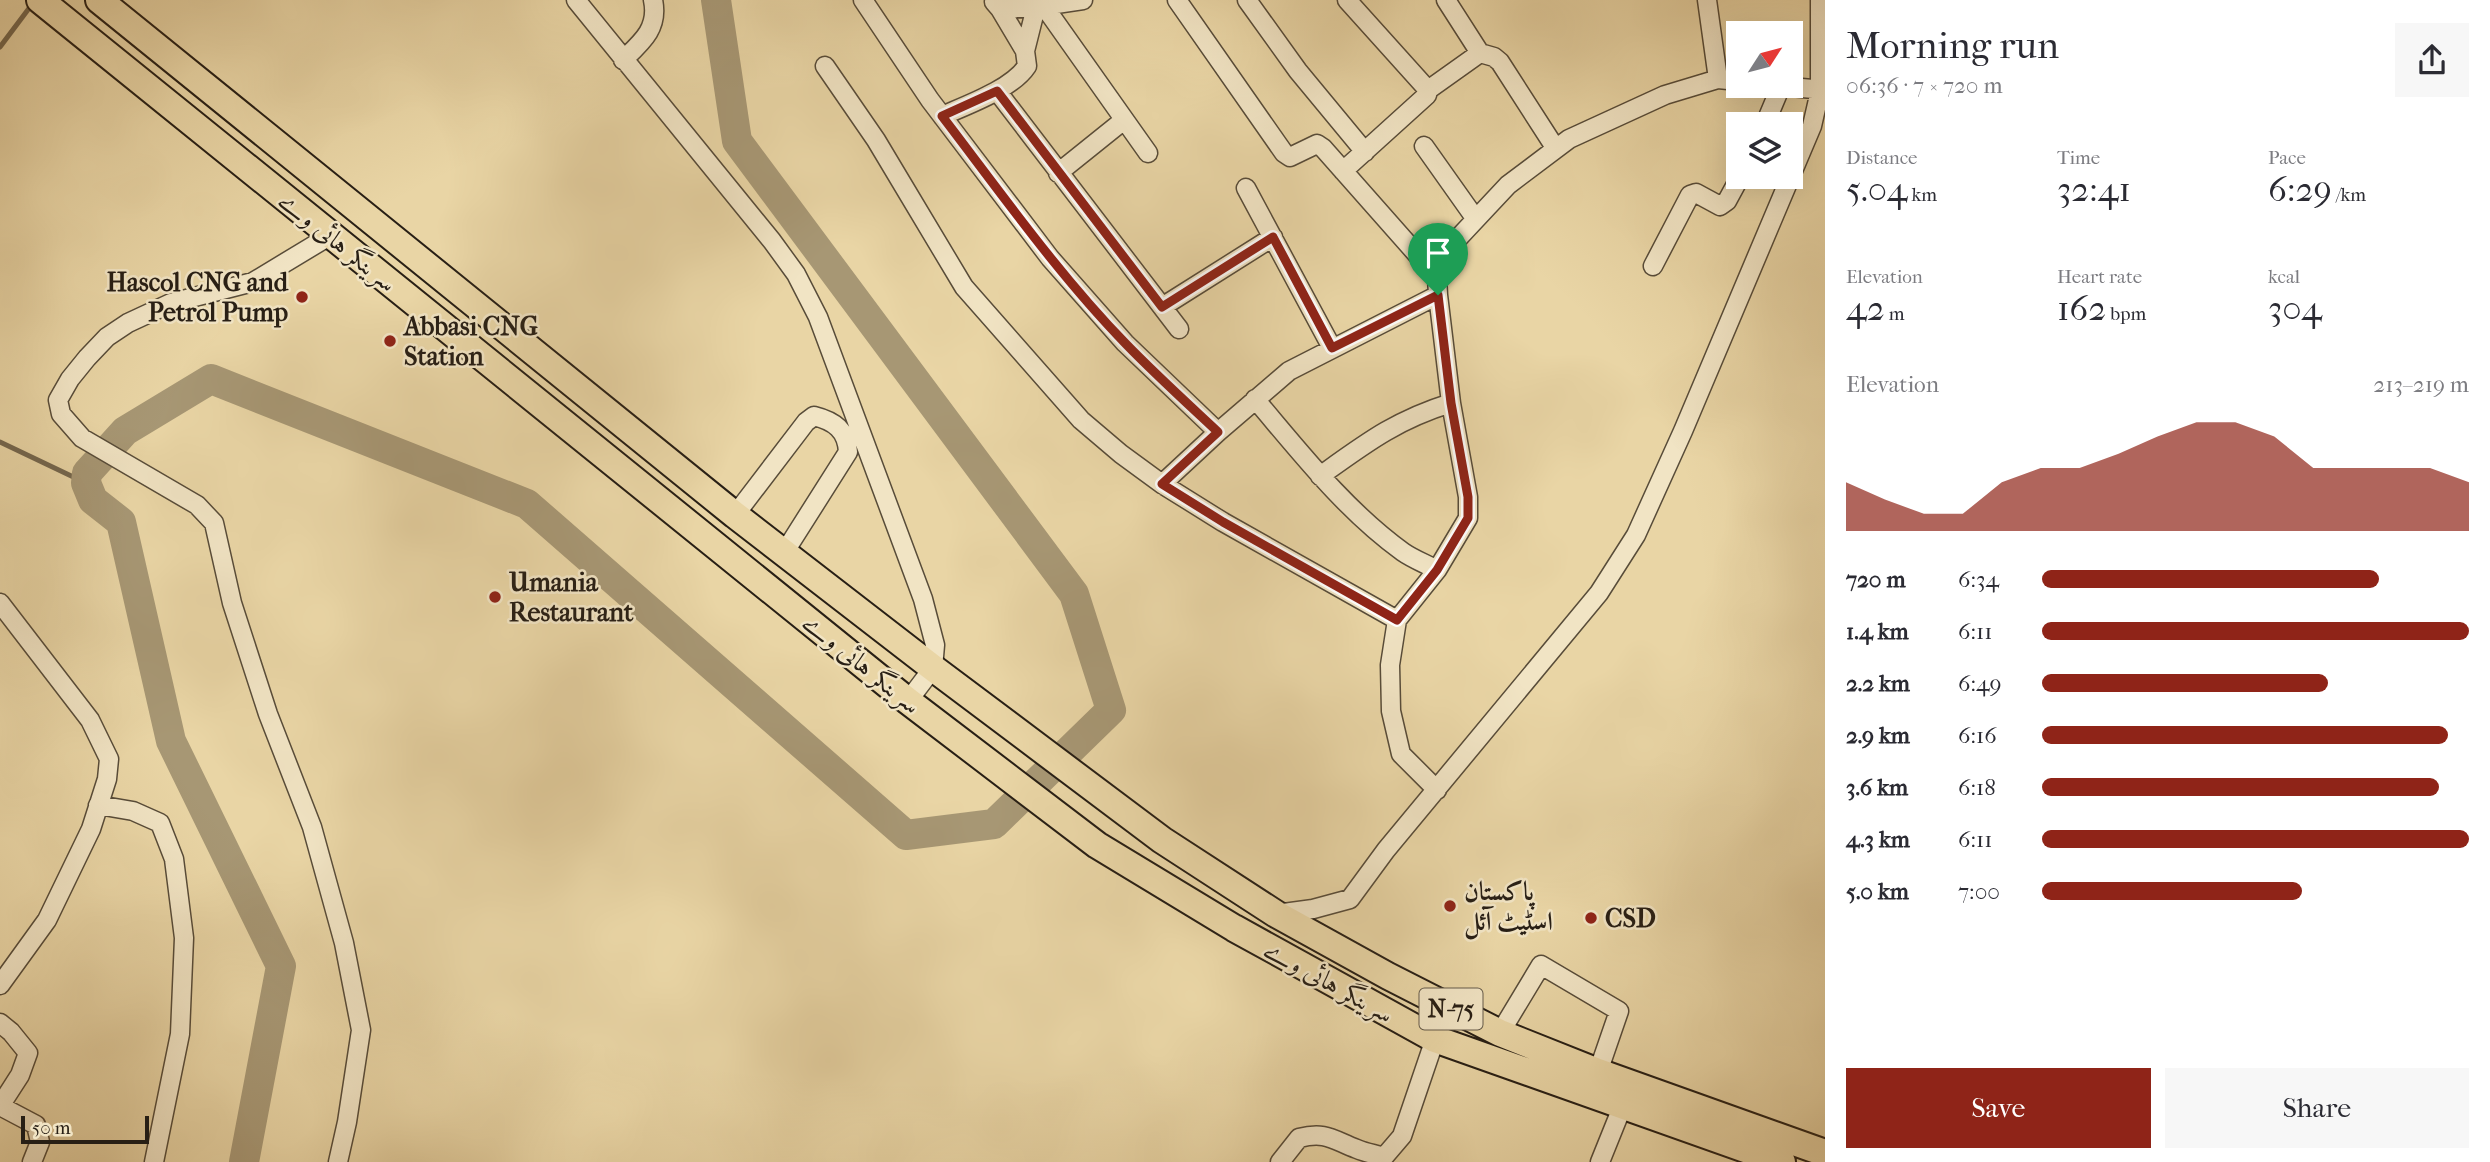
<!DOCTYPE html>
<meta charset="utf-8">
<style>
:root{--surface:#fff;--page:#f7f7f7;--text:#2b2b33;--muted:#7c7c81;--accent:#8f2418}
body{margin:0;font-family:"IM FELL French Canon",Amiri,serif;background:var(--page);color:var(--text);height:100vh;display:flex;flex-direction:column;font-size:26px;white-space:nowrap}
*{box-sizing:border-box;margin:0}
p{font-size:23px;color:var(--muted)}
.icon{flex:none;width:38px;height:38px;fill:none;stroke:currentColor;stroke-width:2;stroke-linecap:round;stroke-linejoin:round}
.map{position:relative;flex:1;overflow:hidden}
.drawer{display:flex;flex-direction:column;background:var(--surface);width:665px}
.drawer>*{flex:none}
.needle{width:46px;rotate:54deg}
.controls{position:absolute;left:1726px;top:21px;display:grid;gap:14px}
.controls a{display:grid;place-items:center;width:77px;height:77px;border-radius:0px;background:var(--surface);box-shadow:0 7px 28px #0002;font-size:35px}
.scale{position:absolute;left:21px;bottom:18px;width:128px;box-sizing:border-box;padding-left:7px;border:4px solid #281f15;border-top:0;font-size:19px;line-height:24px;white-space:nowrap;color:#281f15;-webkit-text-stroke:5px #f1e4c4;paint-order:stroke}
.pin{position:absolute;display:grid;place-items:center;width:60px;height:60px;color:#fff;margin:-72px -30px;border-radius:50% 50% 50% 0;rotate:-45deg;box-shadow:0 0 7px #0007}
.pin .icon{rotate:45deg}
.round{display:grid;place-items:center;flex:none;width:74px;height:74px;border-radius:0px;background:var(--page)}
.headline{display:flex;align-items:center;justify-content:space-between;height:119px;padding:0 21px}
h1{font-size:38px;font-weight:600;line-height:52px}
.stats{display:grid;grid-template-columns:repeat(3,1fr);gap:10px;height:119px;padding:7px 21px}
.stats div{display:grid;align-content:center}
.stats b{font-size:35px;font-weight:600}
.stats small{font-size:19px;font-weight:400}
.stats p{font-size:19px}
.chart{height:196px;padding:14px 21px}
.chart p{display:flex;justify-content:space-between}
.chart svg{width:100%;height:126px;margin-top:7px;fill:var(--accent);opacity:.7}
.cta{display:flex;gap:14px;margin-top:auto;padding:14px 21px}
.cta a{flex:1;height:80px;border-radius:0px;background:var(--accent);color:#fff;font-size:28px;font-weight:600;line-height:80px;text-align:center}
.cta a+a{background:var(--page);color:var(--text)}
ul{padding:0 21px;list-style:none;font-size:23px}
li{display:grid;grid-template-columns:112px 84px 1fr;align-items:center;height:52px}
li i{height:18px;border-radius:9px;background:var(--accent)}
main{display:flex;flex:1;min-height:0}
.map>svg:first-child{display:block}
</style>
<main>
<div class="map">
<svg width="1825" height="1162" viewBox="0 0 1825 1162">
<rect width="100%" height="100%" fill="#e9d5a5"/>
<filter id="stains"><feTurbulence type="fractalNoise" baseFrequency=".00286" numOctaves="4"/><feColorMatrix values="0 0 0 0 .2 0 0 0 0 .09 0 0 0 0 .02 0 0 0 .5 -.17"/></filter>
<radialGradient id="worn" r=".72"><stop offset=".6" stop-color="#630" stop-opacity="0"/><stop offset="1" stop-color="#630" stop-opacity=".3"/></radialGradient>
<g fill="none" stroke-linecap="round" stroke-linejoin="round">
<path stroke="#74674e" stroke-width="5" d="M0,47L33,3
M0,442L86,483"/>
<path stroke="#a79774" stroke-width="30" d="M244,1162L281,966L171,741L121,522L93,500L86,483L87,473L125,431L211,379L527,504L906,835L994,824L1111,710L1074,594L737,141L716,0"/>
<g stroke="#584c39" stroke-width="21">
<path id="minor" d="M576,0L772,241L796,274L818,317L923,599L935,645L933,668L908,701
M863,0L930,100L1050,258L1125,343L1218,432
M1177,0L1284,153L1290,157L1317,144L1323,148L1437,277
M1247,0L1298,71L1365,152
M1446,0L1480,53L1494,57L1500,62L1556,149
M1707,0L1718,79
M994,2L1000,9L1036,7
M1044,6L1148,153
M1000,9L1025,51
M623,60C642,42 659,28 653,0
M825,66L876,140L964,287L1081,420L1121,454L1162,484L1223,522L1397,620
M1779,86L1825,90
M1428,90L1480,53
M997,91L1179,329
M942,116C967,105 1012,89 1027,66L1025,51L1036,7L1083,0
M1765,124L1781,86
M1424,146L1475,218
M1343,171L1427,95L1428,90L1347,0
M1058,173L1124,120
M1246,188L1332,348
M331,235L253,282L171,303L128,323L107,337L87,358L70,379L58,400L61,414L82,438L197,505L214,523L232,603L268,714L312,827L344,943L361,1030L347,1122L338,1162
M1653,266L1690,195L1696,193L1720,206L1727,201L1740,177
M1162,307L1273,237
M1255,399C1301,453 1345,510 1403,552C1413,559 1426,564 1437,570
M1320,476C1366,443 1396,420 1451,403
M1162,484L1218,432L1289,371L1438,295
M735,515L806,422L814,416C834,421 847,430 848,452L784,553
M0,603L90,720L109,759L107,779L91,829L47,920L0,985
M1437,790L1401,754L1391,711L1390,665L1397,620L1437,570L1468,518V497L1451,403L1438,295L1437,277L1448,249L1508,185L1569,139L1665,95L1718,79L1738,81
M98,805L133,811L160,823L174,859L184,938L180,1034L154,1162
M1276,914L1313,909L1350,899L1386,850L1599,593L1636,535L1683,431L1812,126L1820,91V0
M0,1023L11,1032L28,1053L20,1075L0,1106L36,1125L40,1142L32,1162
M1500,1033L1541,965L1619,1011L1598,1072
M1280,1162L1299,1138C1326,1131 1333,1140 1357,1149C1366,1153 1375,1154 1384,1157L1402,1136L1435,1039
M1600,1162L1623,1105"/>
</g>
<g stroke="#281f15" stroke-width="30">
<path id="highway" d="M40,0L908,701L1097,845L1234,928L1435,1039L1782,1162
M99,0L735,515L933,668L1162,840L1276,914L1388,976L1500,1033L1598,1072L1825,1153"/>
</g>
<use href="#minor" stroke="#f1e4c4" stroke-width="18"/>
<use href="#highway" stroke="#e9d5a5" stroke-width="26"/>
</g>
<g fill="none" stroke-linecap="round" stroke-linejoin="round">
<g stroke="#fff" stroke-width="14">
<path id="route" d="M997,91L1162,307L1273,237L1332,348L1438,295L1451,403L1468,497V518L1437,570L1397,620L1223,522L1162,484L1218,432C1187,403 1155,374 1126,344C1058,274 1001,193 942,116Z"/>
</g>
<use href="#route" stroke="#8f2418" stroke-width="9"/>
</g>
<g fill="#8f2418" stroke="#f1e4c4" stroke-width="2.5">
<circle cx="302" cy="297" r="7"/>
<circle cx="390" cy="341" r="7"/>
<circle cx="495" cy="597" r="7"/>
<circle cx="1450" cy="906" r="7"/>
<circle cx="1591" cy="918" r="7"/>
</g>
<g text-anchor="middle" stroke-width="5" stroke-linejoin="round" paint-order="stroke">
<rect fill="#f1e4c4" stroke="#645a4a" stroke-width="2" x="1419.5" y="988.5" width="63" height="41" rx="5"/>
<g font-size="24" font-weight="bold" fill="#281f15">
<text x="1451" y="1017">N-75</text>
</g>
<g font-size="26" fill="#281f15" stroke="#f1e4c4">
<text transform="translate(338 241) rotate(39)" y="9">سرینگر ہائی وے</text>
<text transform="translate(862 663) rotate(39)" y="9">سرینگر ہائی وے</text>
<text transform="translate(1329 981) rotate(29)" y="9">سرینگر ہائی وے</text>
</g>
<g font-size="26" font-weight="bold" fill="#281f15" stroke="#f1e4c4" text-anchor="start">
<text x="288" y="291" text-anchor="end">Hascol CNG and<tspan x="288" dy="30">Petrol Pump</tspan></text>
<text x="404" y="335">Abbasi CNG<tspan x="404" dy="30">Station</tspan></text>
<text x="509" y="591">Umania<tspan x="509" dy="30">Restaurant</tspan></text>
<text x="1464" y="900">پاکستان<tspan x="1464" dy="30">اسٹیٹ آئل</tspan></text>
<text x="1605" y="927">CSD</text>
</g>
</g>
<rect width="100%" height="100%" filter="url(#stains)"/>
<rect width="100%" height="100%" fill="url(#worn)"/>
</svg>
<div class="controls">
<a><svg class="needle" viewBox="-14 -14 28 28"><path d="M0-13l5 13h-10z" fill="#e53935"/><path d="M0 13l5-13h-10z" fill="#7c7c81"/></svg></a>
<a><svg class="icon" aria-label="layers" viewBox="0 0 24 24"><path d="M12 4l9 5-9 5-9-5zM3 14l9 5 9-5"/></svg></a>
</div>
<div class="scale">50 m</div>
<div class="pin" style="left:1438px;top:295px;background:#1e9e55"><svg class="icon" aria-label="arrive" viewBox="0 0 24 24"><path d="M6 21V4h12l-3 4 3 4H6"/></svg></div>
</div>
<section class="drawer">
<div class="headline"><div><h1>Morning run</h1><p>06:36 · 7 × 720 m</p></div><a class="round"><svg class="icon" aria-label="share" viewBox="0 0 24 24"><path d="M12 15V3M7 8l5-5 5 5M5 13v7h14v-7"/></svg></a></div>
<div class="stats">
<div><p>Distance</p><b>5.04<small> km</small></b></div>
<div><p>Time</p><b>32:41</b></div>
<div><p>Pace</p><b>6:29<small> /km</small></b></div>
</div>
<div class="stats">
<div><p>Elevation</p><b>42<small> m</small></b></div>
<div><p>Heart rate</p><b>162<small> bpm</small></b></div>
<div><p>kcal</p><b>304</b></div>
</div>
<div class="chart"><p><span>Elevation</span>213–219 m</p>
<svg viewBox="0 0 160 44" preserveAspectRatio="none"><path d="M0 44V27L10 33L20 38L30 38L40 27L50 22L60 22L70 17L80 11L90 6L100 6L110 11L120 22L130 22L140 22L150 22L160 27V44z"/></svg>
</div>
<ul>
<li><b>720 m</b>6:34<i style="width:79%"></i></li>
<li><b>1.4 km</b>6:11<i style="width:100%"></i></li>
<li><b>2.2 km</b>6:49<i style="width:67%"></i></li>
<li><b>2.9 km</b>6:16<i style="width:95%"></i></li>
<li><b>3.6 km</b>6:18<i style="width:93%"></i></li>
<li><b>4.3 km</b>6:11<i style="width:100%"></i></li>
<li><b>5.0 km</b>7:00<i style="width:61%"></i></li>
</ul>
<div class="cta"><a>Save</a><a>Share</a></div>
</section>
</main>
